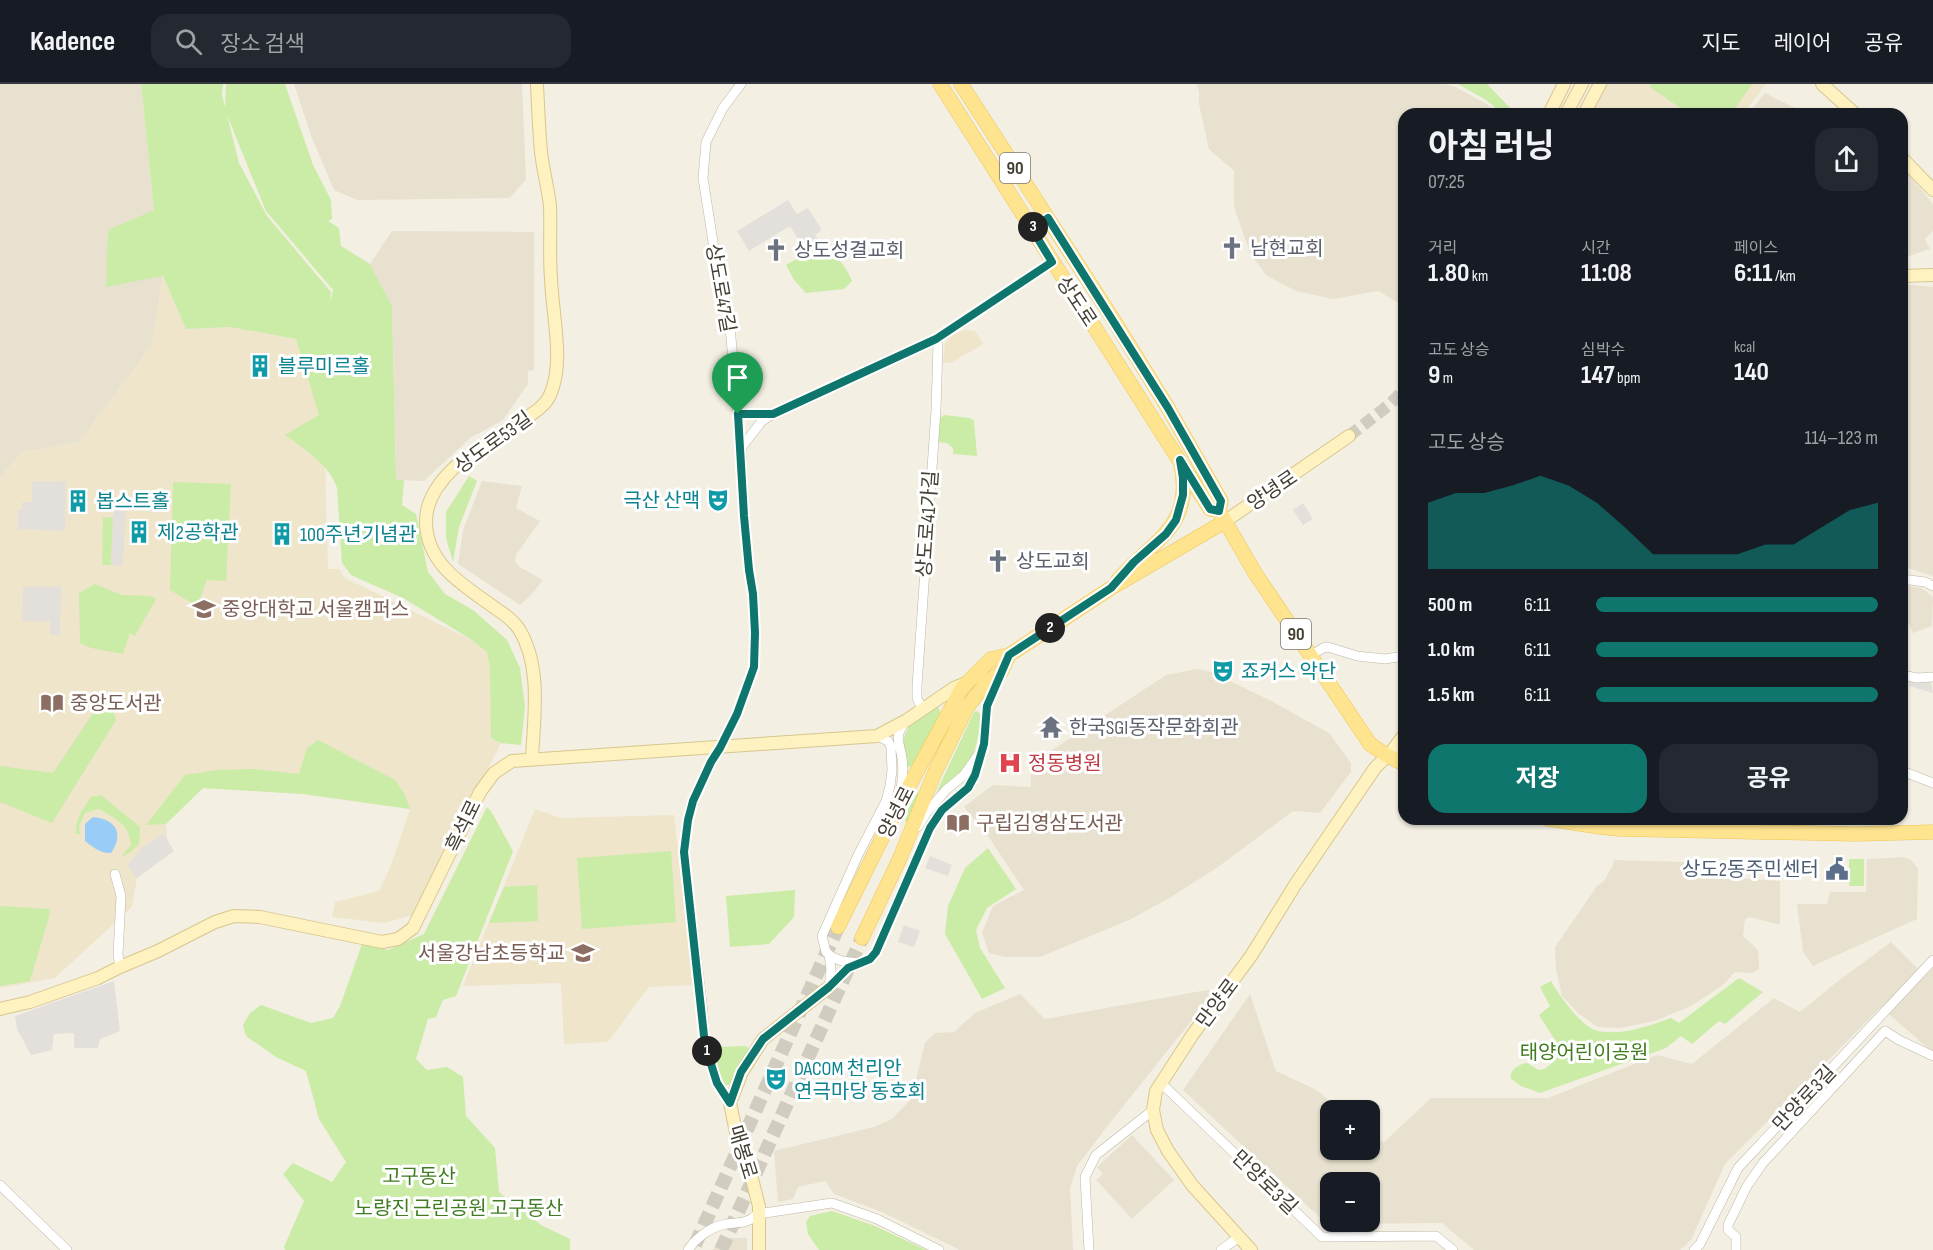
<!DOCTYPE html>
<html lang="ko">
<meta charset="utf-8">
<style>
:root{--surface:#171b24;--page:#242831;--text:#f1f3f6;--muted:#9ea1a6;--line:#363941;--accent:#0f766e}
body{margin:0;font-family:"Sofia Sans Condensed","Noto Sans KR",sans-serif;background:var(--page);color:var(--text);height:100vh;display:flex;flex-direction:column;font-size:22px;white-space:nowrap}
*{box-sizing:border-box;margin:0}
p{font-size:20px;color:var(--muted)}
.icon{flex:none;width:33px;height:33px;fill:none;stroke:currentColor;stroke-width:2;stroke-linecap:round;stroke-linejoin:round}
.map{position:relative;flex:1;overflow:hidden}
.details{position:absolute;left:1398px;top:24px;width:510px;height:717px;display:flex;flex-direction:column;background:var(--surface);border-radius:18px;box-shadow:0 2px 4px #0004}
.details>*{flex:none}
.tools{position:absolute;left:1320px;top:1016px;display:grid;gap:12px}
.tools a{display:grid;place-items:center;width:60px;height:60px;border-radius:12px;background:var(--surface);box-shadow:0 2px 4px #0004;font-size:30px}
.pin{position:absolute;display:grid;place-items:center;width:51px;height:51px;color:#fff;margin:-62px -26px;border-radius:50% 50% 50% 0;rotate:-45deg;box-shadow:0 0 6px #0007}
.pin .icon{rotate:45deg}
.km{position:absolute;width:30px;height:30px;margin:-15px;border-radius:50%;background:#222;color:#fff;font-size:16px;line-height:30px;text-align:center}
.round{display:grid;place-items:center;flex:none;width:63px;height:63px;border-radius:18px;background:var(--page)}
.head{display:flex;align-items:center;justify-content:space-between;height:102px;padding:0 30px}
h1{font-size:33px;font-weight:700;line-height:45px}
.figures{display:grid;grid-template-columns:repeat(3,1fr);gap:9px;height:102px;padding:6px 30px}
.figures div{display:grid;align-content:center}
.figures b{font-size:26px;font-weight:700}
.figures small{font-size:16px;font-weight:400}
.figures p{font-size:16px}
.chart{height:168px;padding:12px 30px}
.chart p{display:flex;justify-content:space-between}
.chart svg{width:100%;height:108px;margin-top:6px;fill:var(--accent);opacity:.7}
.cta{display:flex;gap:12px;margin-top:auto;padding:12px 30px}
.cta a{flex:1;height:69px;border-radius:18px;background:var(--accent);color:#fff;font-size:24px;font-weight:700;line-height:69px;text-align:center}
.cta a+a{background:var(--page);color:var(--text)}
ul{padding:0 30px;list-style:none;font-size:20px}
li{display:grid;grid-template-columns:96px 72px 1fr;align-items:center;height:45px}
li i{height:15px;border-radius:8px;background:var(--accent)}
header{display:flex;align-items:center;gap:36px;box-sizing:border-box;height:84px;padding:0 30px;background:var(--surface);border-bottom:2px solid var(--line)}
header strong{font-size:28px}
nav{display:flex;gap:33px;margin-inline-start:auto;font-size:21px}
.search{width:420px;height:54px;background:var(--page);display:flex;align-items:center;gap:15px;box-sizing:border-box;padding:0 21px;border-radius:18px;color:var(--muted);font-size:22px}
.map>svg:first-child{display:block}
</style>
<header>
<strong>Kadence</strong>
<div class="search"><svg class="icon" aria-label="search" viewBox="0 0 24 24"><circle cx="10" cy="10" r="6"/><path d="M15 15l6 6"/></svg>장소 검색</div>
<nav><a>지도</a><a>레이어</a><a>공유</a></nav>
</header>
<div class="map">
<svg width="1933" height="1166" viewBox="0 0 1933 1166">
<rect width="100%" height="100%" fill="#f3efe3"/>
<path fill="#e8e1d0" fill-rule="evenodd" d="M0,0H141L154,126L106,202L163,192L152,261L79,358L22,368L0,394Z
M294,0H522L526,95L510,114L357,116L334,106L312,54Z
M1196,0H1445L1455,3L1485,19L1499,30H1404V222L1378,207L1333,215L1296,207L1266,191L1250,169L1234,123V87L1209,65L1199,20V7Z
M1765,9L1797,25L1803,30H1748Z
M1902,82L1933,120V147L1925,155L1930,165L1903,174Z
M392,147L534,148V286L528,287V300L503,336L470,354L424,397L396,396L392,222L370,180Z
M1902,200L1933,203V492L1902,482Z
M482,397L522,402L516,424L540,437L516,471L515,477L518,482L543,496L532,510L520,521L458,480L463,446Z
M1902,501L1921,504L1933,513L1932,542L1913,549L1908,538L1902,540Z
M1197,585L1212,588L1273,618L1329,649L1351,679V688L1320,729L1293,727L1218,783L1171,813L1129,836L1040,873H1005L989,869L982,849L993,822L1024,806L984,746L964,723L993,701L1031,703V680L1166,591Z
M1904,773L1911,776L1918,785L1917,835L1813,882L1803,868L1797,820H1827L1830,808H1866L1867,775Z
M1614,776L1715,779L1721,786L1746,795L1780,797V841L1750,833L1745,835L1743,852L1758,866L1759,885L1753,889L1735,888L1723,901L1691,922L1655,937L1620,944L1598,943L1579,930L1562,912L1556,885L1555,863L1597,802L1604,797L1613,781Z
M1891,858L1925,892L1933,884V969L1881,923L1725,1080L1691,1156L1680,1166H1474L1442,1139L1327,1140L1183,1006L1250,910L1276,987L1315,1005L1341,1026H1330V1065H1370V1049L1383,1059L1431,1014H1548L1657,971L1692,980L1774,914L1800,928L1833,901ZM1330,1098H1370V1137H1330Z
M1207,906L1210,907L1211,911L1208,916L1105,1045L1077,1082L1070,1105L1073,1166H960L882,1128L834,1110L825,1097L798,1103L793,1115L778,1118L774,1067L874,1043L892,1035L911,1015L925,959L935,949L954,948L975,929L1020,910L1045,935Z
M1132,1051L1174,1096L1132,1135L1096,1096L1103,1090L1097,1083Z
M728,1154H747V1166H712Z"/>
<path fill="#eee5cb" d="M1608,0H1766L1743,30H1588Z
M163,192L186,245L230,243L296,255L322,263L328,485H339L345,494L488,564L498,590L491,653L501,659L413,831L385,839L332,833L335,818L379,807L390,784L410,725L303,710L203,704L166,740L169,770L137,794L132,823L55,894L0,904V394L22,368L79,358L152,261Z
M966,246L975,247L983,260L951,279L943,278L945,259L951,251Z
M535,725L561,734L674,731L693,901L649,903L608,958L564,960L561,899L463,902Z"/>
<path fill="#caeca7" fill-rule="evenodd" d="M141,0H223L222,11L225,23L226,0H285L313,81L331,116L332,135L328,137L339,144L341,162L370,180L392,222L396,396H404L402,421L416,430L428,488L445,510L473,526L507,556L520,584L525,623L521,661L501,659L491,654L490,584L487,568L472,556L403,514L351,491L342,479L337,404C330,381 304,365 285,351L319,331L296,255L230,243L186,245L163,192L106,203L108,146L154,126ZM227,31L266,127L333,206L330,219L331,208L267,132L239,79Z
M1458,0H1487L1513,27L1519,30H1503L1486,16Z
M1652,0H1752L1731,30H1689L1650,3Z
M819,162C836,169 845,181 852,197L844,205L806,209L794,196L786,181Z
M944,331L970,334L974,337L977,372L953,370V364L947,359L938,358L939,335Z
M469,392L477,397L459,443L453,478L446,454V428Z
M173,398L231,400L226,497L207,496L197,522L170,506Z
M103,433L113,434L111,481H102Z
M95,500L122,511L150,512L156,515L135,552L130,549L123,570L91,564L80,559L79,509Z
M103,614L112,622L116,636L52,739L0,718V682L53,689Z
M938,623L941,629L913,682L907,683C896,655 909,631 938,623Z
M976,627L981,630C979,665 969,692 937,709L938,705L974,628Z
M318,656L395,696L405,711L410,725L303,710L203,704L166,740L146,741L185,691L218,686L253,685L299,690L307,664Z
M917,709H919L908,739L906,738L903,733Z
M101,711L140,743L139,760L132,767L120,774L131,761C129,740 116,735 99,725L85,729L79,742L80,750H76C75,735 83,725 91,713Z
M487,723L491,727L513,767L456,912L443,916L436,933L428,935L416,975L427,986L447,983L463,993L466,1032L495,1064L499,1108L541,1141L570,1155V1166H285L284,1163L304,1117L283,1090L293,1079L332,1098L346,1078L319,1035L306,987L276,973L246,952L243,941L250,929L261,921L311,939L333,934L340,922L362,860L388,866L424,850Z
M988,764L1016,805L987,824L976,846L980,864L1005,904L982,915L945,850L948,822L965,784Z
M671,767L676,838L582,845L577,774Z
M1849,775H1864V802H1849Z
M537,801L538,837L489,839L504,803Z
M795,806L794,833L769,860L730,863L726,812Z
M0,822L50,825L49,833L30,897L0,902Z
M1739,894L1763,908L1725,940L1719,937L1692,960L1681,952L1666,964L1540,1009L1521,1002L1511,995C1509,986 1518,981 1526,979C1531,980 1535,985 1539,986C1548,986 1558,973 1562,967L1539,931L1550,922L1540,903L1551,897C1559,911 1582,944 1598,947C1623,952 1648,942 1671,934L1679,939Z
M744,962L748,963V966L732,999L726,1002L723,999L712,969L716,963Z
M832,1127L875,1142L926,1166H819L808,1150L806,1138L810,1132Z"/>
<path fill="#e3e0dc" d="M788,116L797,130L808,124L822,146L815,151L821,160L807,169L790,142L749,167L737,147Z
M66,397L65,447L18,445V426H22V418H32V398Z
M114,418L126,419L123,481H111Z
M1303,419L1313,435L1303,441L1293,426Z
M23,503H61L60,551H50V537H22Z
M1909,598H1931L1933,609L1909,602Z
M163,749L174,767L137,794L127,781L144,762Z
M930,772L952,781L948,792L925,784Z
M904,841L920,847L914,863L898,858Z
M114,897L120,947L100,955L98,964H74V949L54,950L52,966L31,971L17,945L15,932Z"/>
<path fill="#99ccf6" d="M93,733C115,735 125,749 111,769C101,770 93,763 85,757V740Z"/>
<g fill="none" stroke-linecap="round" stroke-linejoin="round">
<path stroke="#d0ccc0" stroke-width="12" stroke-dasharray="12 6" stroke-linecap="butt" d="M1349,352L1389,321L1404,306"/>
<path stroke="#d0ccc0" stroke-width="14" stroke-dasharray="14 7" stroke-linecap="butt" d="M695,1161L838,843
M721,1166L862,854"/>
<g stroke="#bfb7a5" stroke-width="10">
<path id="street" d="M738,330H771
M741,364L762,337L773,330L936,255L1052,178
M1902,495L1925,498L1933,502
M1310,572L1323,564L1328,563L1357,572L1385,575L1404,572
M1902,591L1917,594L1933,593
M922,625L917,614V602L936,326L938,260L936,255
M877,652L888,657L891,663L892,686L890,702L886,717L858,771L822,852L826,868L832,873L842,877L858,879L870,875L876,868L930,744L941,726L968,704L975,691L984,660L987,622L1000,591
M1902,687L1933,699
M899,714C902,701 904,687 902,674C899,656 894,654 905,638
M918,743L927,728L946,706L964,691L978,671
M115,790L121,812L118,870L120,883
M829,903L848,884L856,879
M829,903L831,886L829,871
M1161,999L1322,1153L1436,1152L1453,1166
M730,1019L717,999L705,961L703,928L684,768L688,736L693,717L711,678L720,664L737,630L754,583L755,549L753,510L749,486L744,432L741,364L731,254L728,228L716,177L703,94L706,58L723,24L741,0
M0,1101L67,1166
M688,1166C695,1155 709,1144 722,1141C738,1137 744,1142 758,1130L832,1119L877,1135L939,1166
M1089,1166L1085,1093L1096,1071L1153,1026
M1221,1166L1239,1153
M1694,1166L1700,1160L1738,1084L1933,876
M1736,1166V1153L1728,1146V1141L1747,1102L1763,1079L1885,947L1899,956L1933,972"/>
</g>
<g stroke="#d7c78e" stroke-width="14">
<path id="secondary" d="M1822,0L1855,30
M1549,30L1564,0
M1566,30L1582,0
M1584,30L1600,0
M1902,74L1933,106
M1902,192L1933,191
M1224,438L1349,352
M532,674C534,632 542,583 519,545C513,536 504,530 495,524C465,502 428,482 426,440C424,392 485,360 520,338C530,331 545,323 550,311C565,279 552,230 551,194C549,170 551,146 550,122C548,104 543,86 541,68C539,46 538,22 537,0
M0,925L30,918L98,894L120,883L158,867L215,838L234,832L260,833L382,858L398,855L413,844L480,708L494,689L512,677L877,652L907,636L954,604L966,599
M759,1166V1122L752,1095L737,1053L730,1019L742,988L763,955L829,903
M1251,1166L1192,1101L1168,1067L1157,1046L1153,1026L1156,1007L1193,950L1251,872L1295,801L1375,684L1392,667L1404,651"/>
</g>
<g stroke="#eec656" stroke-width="15">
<path id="primary" d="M940,0L1210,425L1219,427
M961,0L1113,235L1168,324L1221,417L1219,427L1255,489L1370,660L1386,671L1404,680
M1118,496C1153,456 1194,443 1181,381
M1549,735L1600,743L1620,745L1855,750L1933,748
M838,843L894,730L962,604L991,575L1009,571L1111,504L1224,438
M862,854L900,774L935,688L967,623L987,598L1001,588L1009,571"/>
</g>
<use href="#street" stroke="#fff" stroke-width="9"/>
<use href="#secondary" stroke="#fff2c1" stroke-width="12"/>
<use href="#primary" stroke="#ffe490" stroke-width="14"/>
</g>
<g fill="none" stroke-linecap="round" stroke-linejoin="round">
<g stroke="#fff" stroke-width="12">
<path id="route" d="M1048,134L1168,324L1221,417L1219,427L1210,425L1180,376L1183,394V411L1176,436L1166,450L1134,478L1111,504L1009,571L987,622L984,660L975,691L968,704L942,726L930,744L876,868L870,875L848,884L829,903L763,955L741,988L730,1019L717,999L705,961L684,768L688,736L693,717L711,678L720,664L737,630L754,583L755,549L753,510L749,486L744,432L738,330H773L936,255L1052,178L1032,145Z"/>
</g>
<use href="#route" stroke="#0f766e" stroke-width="8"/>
</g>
<defs>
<g id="church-bare" transform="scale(1.8)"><path d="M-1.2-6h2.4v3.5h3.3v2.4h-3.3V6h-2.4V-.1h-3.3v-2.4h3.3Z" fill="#6b7280" stroke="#fff" stroke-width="2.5" paint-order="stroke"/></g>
<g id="building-bare" transform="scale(1.8)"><path d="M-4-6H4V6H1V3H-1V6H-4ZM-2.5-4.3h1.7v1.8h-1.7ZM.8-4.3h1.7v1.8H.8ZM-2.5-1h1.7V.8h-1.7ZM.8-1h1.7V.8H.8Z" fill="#0f9aa8" stroke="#fff" stroke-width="2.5" paint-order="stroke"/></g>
<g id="theatre-bare" transform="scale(1.8)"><path d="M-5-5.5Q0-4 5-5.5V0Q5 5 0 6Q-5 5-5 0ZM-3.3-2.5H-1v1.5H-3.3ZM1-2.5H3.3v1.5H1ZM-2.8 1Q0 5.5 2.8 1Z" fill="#0f9aa8" stroke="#fff" stroke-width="2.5" paint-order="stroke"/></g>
<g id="university-bare" transform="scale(1.8)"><path d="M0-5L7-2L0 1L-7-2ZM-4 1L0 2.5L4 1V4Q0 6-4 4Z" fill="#8d6e63" stroke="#fff" stroke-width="2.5" paint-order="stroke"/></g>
<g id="library-bare" transform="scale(1.8)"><path d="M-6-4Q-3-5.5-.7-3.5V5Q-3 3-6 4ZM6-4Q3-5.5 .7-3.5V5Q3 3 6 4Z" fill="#8d6e63" stroke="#fff" stroke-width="2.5" paint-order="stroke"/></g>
<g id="temple-bare" transform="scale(1.8)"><path d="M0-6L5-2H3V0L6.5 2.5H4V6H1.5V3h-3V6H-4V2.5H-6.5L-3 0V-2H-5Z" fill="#6b7280" stroke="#fff" stroke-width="2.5" paint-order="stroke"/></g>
<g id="hospital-bare" transform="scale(1.8)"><path d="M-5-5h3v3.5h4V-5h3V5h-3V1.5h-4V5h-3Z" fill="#e0444e" stroke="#fff" stroke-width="2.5" paint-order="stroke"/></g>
<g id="civic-bare" transform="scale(1.8)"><path d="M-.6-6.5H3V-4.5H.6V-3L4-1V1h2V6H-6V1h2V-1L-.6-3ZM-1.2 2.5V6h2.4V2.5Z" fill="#5c6f8a" stroke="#fff" stroke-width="2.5" paint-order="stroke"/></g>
<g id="school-bare" transform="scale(1.8)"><path d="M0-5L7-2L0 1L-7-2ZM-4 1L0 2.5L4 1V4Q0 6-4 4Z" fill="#8d6e63" stroke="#fff" stroke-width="2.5" paint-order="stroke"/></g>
</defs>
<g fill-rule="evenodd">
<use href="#church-bare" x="1232" y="164"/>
<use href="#church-bare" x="776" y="166"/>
<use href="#building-bare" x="260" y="282"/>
<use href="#theatre-bare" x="718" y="416"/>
<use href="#building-bare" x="78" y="417"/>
<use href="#building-bare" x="139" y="448"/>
<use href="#building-bare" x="282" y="450"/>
<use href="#church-bare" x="998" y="477"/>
<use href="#university-bare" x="204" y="525"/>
<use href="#theatre-bare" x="1223" y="587"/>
<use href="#library-bare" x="52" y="619"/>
<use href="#temple-bare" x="1051" y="643"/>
<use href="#hospital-bare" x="1010" y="679"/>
<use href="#library-bare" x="958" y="739"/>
<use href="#civic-bare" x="1837" y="785"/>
<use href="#school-bare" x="583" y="869"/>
<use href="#theatre-bare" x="776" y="995"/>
</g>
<g text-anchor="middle" stroke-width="6" stroke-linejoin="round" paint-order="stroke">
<g fill="#fff" stroke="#7d7970" stroke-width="1.5">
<rect x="1000" y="69" width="30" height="30" rx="4.5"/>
<rect x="1281" y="535" width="30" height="30" rx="4.5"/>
</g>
<g font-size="18" font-weight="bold" fill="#453f33">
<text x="1015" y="90">90</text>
<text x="1296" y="556">90</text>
</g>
<g font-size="20" fill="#5b616d" stroke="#fff" text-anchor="start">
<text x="1250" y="171">남현교회</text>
<text x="794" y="173">상도성결교회</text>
<text x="1016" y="484">상도교회</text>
<text x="1069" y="650">한국SGI동작문화회관</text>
</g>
<g font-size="20" fill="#453f33" stroke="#fff">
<text transform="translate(721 204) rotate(80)" y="7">상도로47길</text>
<text transform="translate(1077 217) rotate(57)" y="7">상도로</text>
<text transform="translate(493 358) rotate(-36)" y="7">상도로53길</text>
<text transform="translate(1272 406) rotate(-34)" y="7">양녕로</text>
<text transform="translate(927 440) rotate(-86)" y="7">상도로41가길</text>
<text transform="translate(896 728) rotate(-63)" y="7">양녕로</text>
<text transform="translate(463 742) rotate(-64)" y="7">흑석로</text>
<text transform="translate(1217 919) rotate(-53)" y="7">만양로</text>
<text transform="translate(1804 1014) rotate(-47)" y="7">만양로3길</text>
<text transform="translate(743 1068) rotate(73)" y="7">매봉로</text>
<text transform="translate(1265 1098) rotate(44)" y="7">만양로3길</text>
</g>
<g font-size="20" fill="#0d838f" stroke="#fff" text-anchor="start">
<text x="278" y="289">블루미르홀</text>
<text x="700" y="423" text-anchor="end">극산 산맥</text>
<text x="96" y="424">봅스트홀</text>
<text x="157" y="455">제2공학관</text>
<text x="300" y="457">100주년기념관</text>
<text x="1241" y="594">죠커스 악단</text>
<text x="794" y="991">DACOM 천리안<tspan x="794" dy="23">연극마당 동호회</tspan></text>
</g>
<g font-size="20" fill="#785e54" stroke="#fff" text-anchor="start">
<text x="222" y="532">중앙대학교 서울캠퍼스</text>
<text x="70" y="626">중앙도서관</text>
<text x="976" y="746">구립김영삼도서관</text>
<text x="565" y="876" text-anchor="end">서울강남초등학교</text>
</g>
<g font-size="20" fill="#be3a42" stroke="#fff" text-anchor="start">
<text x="1028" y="686">정동병원</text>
</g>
<g font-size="20" fill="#4e5e75" stroke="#fff" text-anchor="end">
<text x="1819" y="792">상도2동주민센터</text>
</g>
<g font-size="20" fill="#407c21" stroke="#fff">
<text x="1584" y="975">태양어린이공원</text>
<text x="419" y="1099">고구동산</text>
<text x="459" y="1131">노량진 근린공원 고구동산</text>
</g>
</g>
</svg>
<div class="tools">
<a>+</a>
<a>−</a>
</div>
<div class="pin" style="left:738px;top:330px;background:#1e9e55"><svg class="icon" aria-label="arrive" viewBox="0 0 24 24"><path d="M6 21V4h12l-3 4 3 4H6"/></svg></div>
<b class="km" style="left:707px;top:967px">1</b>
<b class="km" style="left:1050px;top:544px">2</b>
<b class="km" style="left:1033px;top:143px">3</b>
<section class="details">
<div class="head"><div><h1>아침 러닝</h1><p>07:25</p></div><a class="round"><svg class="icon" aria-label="share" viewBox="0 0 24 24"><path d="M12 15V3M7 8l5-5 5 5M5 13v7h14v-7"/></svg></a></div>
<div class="figures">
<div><p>거리</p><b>1.80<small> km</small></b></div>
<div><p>시간</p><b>11:08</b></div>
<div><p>페이스</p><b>6:11<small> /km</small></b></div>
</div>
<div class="figures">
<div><p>고도 상승</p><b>9<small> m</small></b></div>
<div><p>심박수</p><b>147<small> bpm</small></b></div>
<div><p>kcal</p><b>140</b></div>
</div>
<div class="chart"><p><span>고도 상승</span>114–123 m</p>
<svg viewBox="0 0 160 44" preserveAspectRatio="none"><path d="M0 44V17L10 13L20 13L30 10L40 6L50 10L60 17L70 27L80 38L90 38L100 38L110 38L120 34L130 34L140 27L150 20L160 17V44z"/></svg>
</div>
<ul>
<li><b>500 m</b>6:11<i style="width:100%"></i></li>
<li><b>1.0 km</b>6:11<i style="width:100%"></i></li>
<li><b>1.5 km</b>6:11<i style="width:100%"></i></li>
</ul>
<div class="cta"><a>저장</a><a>공유</a></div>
</section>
</div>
